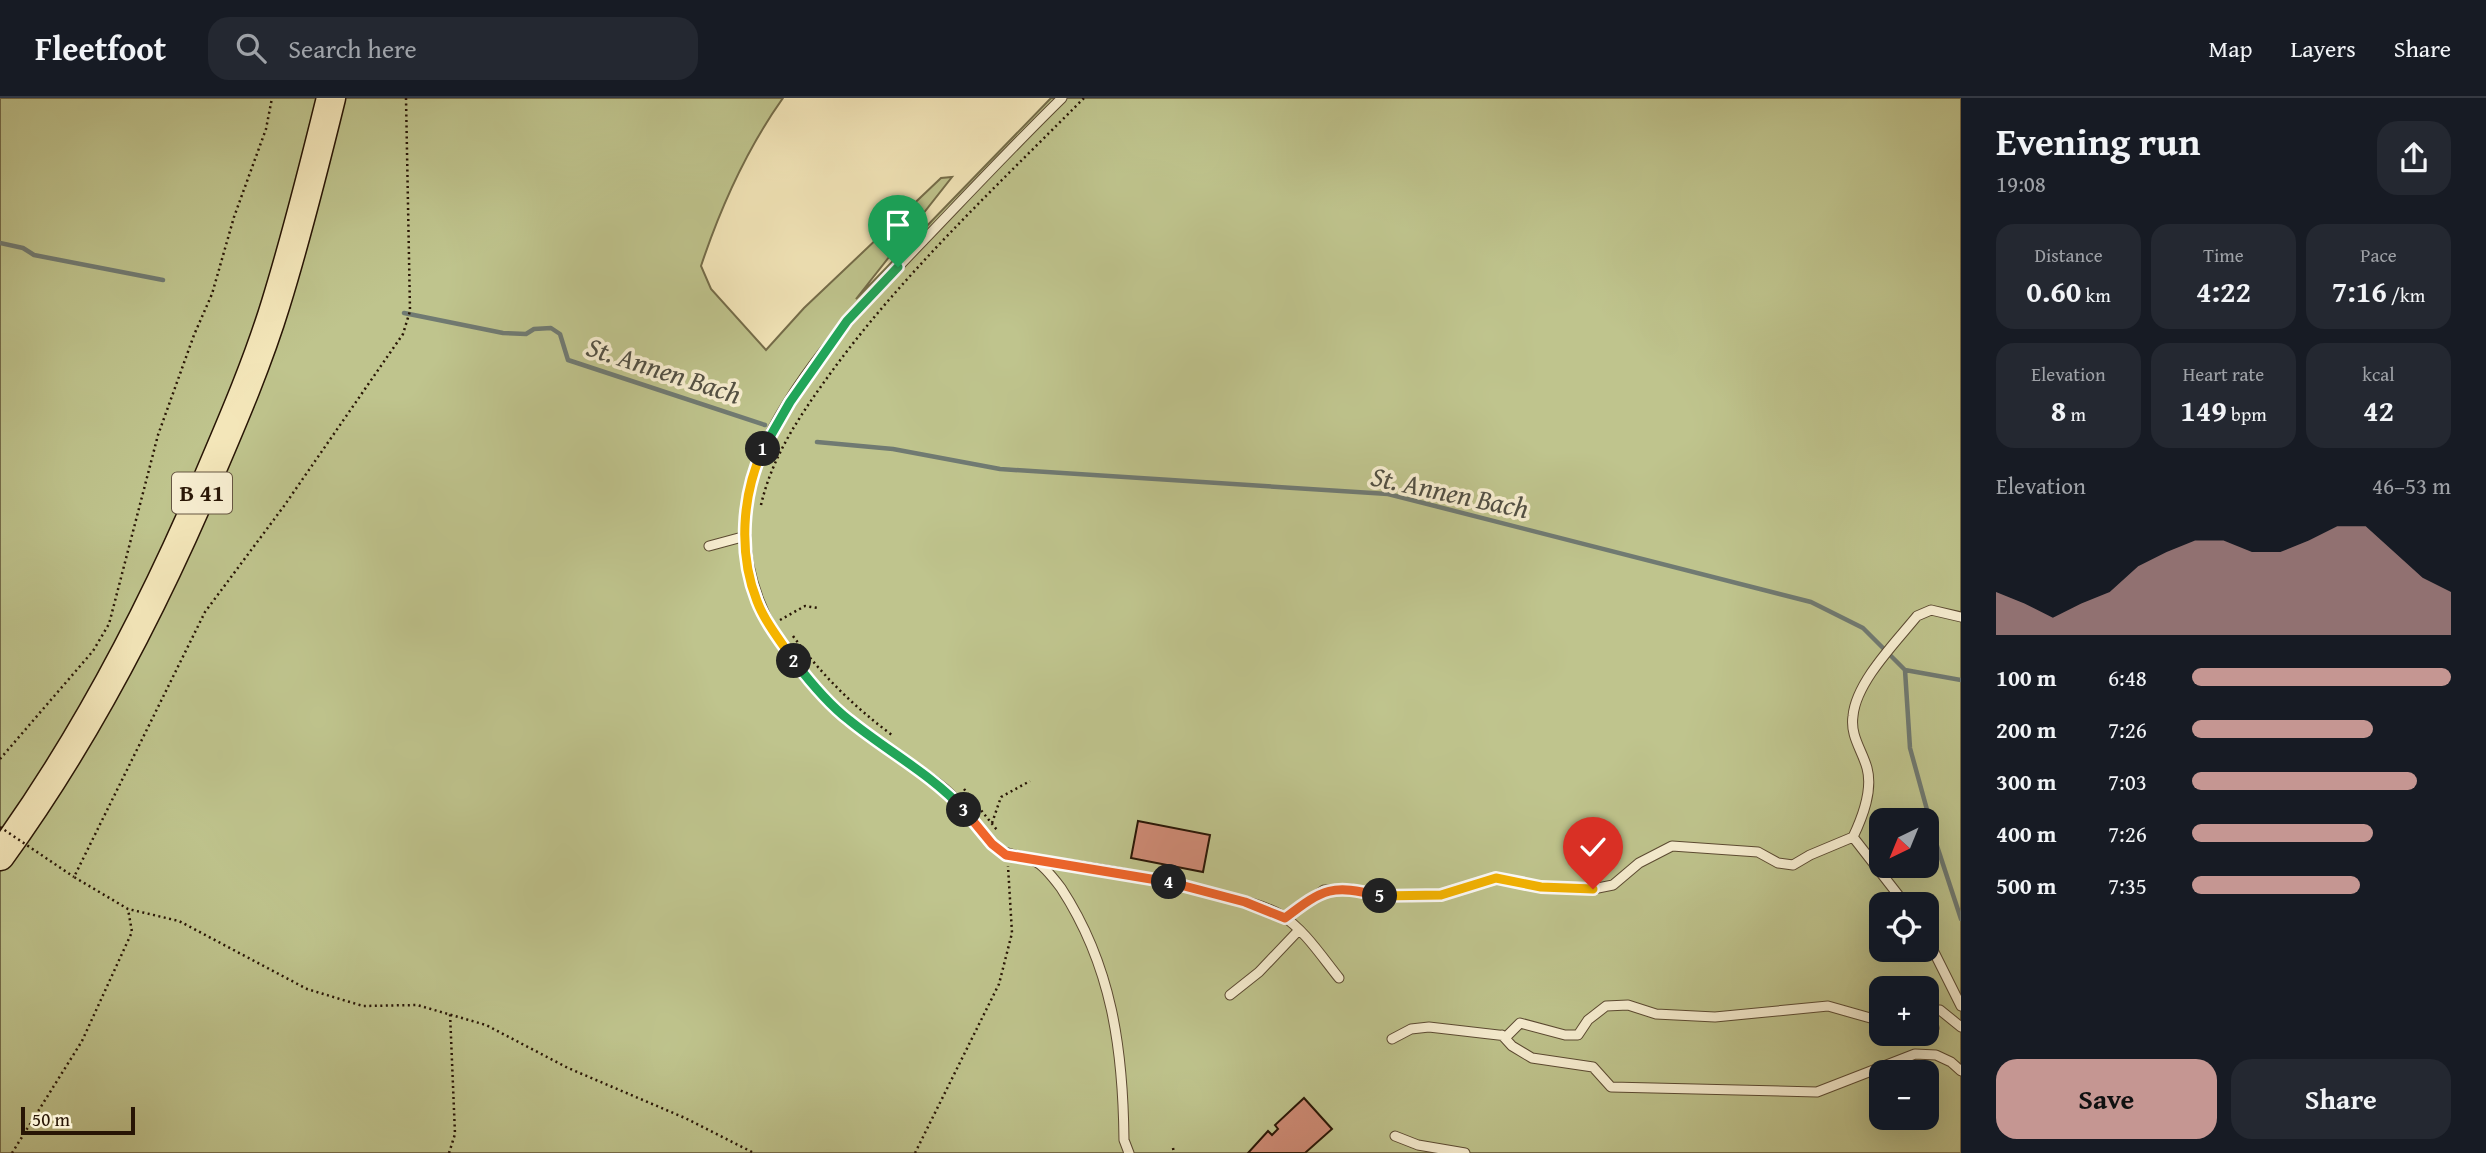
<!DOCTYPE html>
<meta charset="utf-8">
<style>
:root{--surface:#171b24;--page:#242831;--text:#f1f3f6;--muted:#9ea1a6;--line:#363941;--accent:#c59692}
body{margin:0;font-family:"Gentium Book Plus",serif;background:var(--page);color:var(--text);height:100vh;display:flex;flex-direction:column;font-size:26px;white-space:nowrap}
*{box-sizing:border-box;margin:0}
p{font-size:23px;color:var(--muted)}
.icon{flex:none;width:38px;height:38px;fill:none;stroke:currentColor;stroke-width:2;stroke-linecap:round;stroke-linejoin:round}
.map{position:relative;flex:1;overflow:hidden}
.drawer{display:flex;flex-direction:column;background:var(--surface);width:525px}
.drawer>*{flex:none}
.needle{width:46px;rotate:223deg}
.tools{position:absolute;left:1869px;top:710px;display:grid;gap:14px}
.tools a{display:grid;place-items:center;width:70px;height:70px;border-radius:14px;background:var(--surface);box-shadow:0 7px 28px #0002;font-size:35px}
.scale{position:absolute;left:21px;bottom:18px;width:114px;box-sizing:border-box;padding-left:7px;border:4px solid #281505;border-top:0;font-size:19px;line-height:24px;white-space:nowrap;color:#281505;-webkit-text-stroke:5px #f8efd2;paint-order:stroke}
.pin{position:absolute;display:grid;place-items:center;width:60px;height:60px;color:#fff;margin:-72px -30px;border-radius:50% 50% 50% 0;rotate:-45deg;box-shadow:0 0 7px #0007}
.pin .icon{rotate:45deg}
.km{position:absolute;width:35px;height:35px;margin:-18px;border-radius:50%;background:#222;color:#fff;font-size:19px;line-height:35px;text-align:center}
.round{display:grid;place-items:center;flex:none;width:74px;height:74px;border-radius:21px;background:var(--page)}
.headline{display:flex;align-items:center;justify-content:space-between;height:119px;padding:0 35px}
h1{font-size:38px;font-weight:600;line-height:52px}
.stats{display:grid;grid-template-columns:repeat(3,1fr);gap:10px;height:119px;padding:7px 35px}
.stats div{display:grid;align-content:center;border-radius:18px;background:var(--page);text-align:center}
.stats b{font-size:30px;font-weight:600}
.stats small{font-size:19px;font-weight:400}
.stats p{font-size:19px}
.chart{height:196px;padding:14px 35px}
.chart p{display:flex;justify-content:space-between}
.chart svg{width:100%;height:126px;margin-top:7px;fill:var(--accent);opacity:.7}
.action{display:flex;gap:14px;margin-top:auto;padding:14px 35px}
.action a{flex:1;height:80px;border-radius:21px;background:var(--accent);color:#111;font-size:28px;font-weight:600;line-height:80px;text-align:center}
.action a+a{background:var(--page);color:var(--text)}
ul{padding:0 35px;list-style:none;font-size:23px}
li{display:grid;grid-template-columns:112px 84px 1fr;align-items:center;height:52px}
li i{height:18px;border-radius:9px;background:var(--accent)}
header{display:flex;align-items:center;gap:42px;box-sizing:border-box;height:98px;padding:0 35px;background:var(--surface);border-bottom:2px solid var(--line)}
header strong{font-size:33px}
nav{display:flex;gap:38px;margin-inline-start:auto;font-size:24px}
.search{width:490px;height:63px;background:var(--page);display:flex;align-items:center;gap:18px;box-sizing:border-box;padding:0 24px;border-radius:21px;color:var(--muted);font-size:26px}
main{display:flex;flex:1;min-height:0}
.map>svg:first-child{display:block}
</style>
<header>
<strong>Fleetfoot</strong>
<div class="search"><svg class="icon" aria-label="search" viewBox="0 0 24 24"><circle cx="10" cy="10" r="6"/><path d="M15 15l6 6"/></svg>Search here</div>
<nav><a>Map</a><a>Layers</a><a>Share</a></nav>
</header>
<main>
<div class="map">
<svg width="1961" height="1055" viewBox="0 0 1961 1055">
<rect width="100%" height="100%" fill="#f4e7ba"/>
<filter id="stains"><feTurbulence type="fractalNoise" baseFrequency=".00286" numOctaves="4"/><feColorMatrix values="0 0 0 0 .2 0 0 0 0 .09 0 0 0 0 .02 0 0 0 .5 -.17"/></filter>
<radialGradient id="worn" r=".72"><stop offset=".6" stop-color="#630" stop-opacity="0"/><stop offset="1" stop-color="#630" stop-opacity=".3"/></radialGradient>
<path fill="#bfc48d" stroke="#746c49" stroke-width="2" fill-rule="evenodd" d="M0,0H783C746,52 721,108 701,168L711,191L766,252L804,210L941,80L952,79L856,201L1051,0H1961V1055H0ZM1881,723H1927V768H1881ZM1881,807H1927V852H1881ZM1881,891H1927V936H1881ZM1881,975H1927V1020H1881Z"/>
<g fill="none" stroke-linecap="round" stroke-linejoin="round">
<path stroke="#707a72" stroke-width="4.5" d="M0,145L23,150L34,157L163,182
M404,215L503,235L526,236L534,231L551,230L560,236L568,262L765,327
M817,344L893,351L1000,371L1388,396L1811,504L1863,530L1905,572L1961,582
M1905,572L1910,650L1937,748L1961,821"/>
</g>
<path fill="#cf8b76" stroke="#281505" stroke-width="2" d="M1138,723L1210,737L1203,774L1131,760Z
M1304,1000L1332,1031L1305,1055H1248L1268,1033L1272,1037L1278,1031L1275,1027Z"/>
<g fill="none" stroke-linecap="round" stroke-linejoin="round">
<g stroke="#5b4a32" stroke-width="11">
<path id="service" d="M1062,0C1015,46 970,94 924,142C863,205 797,273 761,355C718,456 769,557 849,622C879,647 914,666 945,691C964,707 975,729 992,746C1005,758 1019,756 1034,763C1043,766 1055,782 1061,790C1112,868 1123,951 1124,1042L1129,1055
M709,448L746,438
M1853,739L1906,807
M1037,763C1097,768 1156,781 1215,796C1236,801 1262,806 1281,817C1304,831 1322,859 1339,880
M1285,820L1324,792L1351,791L1383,799L1441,798L1496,780L1541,789L1593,791L1613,787L1639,765L1672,748L1758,754L1778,765L1793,767L1810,757L1853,739C1863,718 1873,692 1867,670C1862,652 1850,638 1853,618C1856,584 1896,544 1917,518L1931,512L1961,519
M1927,840L1961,908
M1230,897L1259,874L1298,833
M1927,933L1934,930L1931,913L1940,912L1961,929
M1502,937L1512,948L1532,960L1593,969L1611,989L1817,994L1915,956L1936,957L1951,964L1961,973
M1392,941L1411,931L1429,929L1507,938L1520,925L1565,937H1578L1588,922L1606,908L1628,907L1656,916L1715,919L1828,908L1881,923
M1395,1038L1418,1047L1465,1055"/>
</g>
<g stroke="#281505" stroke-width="31">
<path id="trunk" d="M0,758C85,641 152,512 209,378C233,322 258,264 276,205C297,137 314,69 331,0"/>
</g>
<path stroke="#281505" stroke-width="2.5" stroke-dasharray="2 3.5" stroke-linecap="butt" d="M406,0L410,213L403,236L284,408L205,514L74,779L128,811L179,823L307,891L363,908L417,907L486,927L568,970L685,1020L754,1055
M761,407C772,359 799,319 827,280C901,177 995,90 1084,0
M780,522L805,508L818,510
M793,538C822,577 853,608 892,637
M0,661L93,553L109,526L158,337L194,237L212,196L234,119L266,31L272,0
M964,691L997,732
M992,725L1001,699L1030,683
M1173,1050L1174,1055
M12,1055L82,943L132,834L128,811
M449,1055L455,1036L450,915
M915,1055L999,886L1012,835L1008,768"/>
<use href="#service" stroke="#f8efd2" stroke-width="9"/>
<use href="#trunk" stroke="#f4e7ba" stroke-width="28"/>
<path stroke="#281505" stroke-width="2.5" stroke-dasharray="2 3.5" stroke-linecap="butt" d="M0,729L74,779"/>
</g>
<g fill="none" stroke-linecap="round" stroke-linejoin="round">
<g stroke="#fff" stroke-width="14">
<path id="split-1" d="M763,351L790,304L847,223L898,169"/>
</g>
<g stroke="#fff" stroke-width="14">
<path id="split-2" d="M763,351C742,397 738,455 757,503C765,524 781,544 794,563"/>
</g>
<g stroke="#fff" stroke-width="14">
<path id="split-3" d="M794,563C810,584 828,606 849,622C887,653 931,676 964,712"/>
</g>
<g stroke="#fff" stroke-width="14">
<path id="split-4" d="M964,712L992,746L1006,757L1169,784"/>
</g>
<g stroke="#fff" stroke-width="14">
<path id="split-5" d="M1169,784L1245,804L1285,820C1324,790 1332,786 1380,798"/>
</g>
<g stroke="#fff" stroke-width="14">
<path id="split-6" d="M1380,798L1441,797L1496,780L1541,789L1593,791"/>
</g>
<use href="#split-1" stroke="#22a559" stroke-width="9"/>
<use href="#split-2" stroke="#f5b400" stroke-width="9"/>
<use href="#split-3" stroke="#22a559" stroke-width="9"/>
<use href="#split-4" stroke="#f0652b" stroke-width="9"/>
<use href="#split-5" stroke="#f0652b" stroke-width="9"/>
<use href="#split-6" stroke="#f5b400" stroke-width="9"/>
</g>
<g text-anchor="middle" stroke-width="7" stroke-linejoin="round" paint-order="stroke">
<rect fill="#f8efd2" stroke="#665642" stroke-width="2" x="172" y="374.5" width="60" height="41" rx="5"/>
<g font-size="24" font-weight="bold" fill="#281505">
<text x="202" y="403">B 41</text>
</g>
<g font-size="28" font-style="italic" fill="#525044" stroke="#f8efd2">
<text transform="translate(664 272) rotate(18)" y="10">St. Annen Bach</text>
<text transform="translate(1450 394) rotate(12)" y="10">St. Annen Bach</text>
</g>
</g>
<rect width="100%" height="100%" filter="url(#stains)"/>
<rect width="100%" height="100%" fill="url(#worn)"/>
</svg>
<div class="tools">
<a><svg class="needle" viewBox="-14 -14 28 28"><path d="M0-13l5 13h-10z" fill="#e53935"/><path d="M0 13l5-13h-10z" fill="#9ea1a6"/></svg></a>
<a><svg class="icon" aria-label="locate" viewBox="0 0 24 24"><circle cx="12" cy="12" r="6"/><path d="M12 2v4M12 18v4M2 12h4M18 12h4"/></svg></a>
<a>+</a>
<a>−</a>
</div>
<div class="scale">50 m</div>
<div class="pin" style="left:898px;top:169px;background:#1e9e55"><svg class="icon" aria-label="arrive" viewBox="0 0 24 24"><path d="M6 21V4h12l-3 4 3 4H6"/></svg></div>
<div class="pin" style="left:1593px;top:791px;background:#d93025"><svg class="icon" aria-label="check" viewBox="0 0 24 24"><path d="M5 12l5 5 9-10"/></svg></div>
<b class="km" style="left:763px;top:351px">1</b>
<b class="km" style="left:794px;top:563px">2</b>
<b class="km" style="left:964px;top:712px">3</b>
<b class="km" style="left:1169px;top:784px">4</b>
<b class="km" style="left:1380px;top:798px">5</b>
</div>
<section class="drawer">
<div class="headline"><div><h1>Evening run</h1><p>19:08</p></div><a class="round"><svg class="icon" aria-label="share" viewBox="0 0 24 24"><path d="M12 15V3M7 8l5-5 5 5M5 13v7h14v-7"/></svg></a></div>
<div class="stats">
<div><p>Distance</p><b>0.60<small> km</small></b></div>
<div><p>Time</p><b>4:22</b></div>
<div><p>Pace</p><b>7:16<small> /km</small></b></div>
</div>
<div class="stats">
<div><p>Elevation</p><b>8<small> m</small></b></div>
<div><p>Heart rate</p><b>149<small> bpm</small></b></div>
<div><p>kcal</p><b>42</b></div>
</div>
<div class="chart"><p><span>Elevation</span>46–53 m</p>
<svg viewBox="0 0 160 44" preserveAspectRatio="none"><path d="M0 44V29L10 33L20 38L30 33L40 29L50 20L60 15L70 11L80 11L90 15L100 15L110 11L120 6L130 6L140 15L150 24L160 29V44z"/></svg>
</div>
<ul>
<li><b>100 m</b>6:48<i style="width:100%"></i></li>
<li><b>200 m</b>7:26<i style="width:70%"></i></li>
<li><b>300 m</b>7:03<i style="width:87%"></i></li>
<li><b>400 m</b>7:26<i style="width:70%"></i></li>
<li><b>500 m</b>7:35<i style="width:65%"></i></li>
</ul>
<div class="action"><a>Save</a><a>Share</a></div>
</section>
</main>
